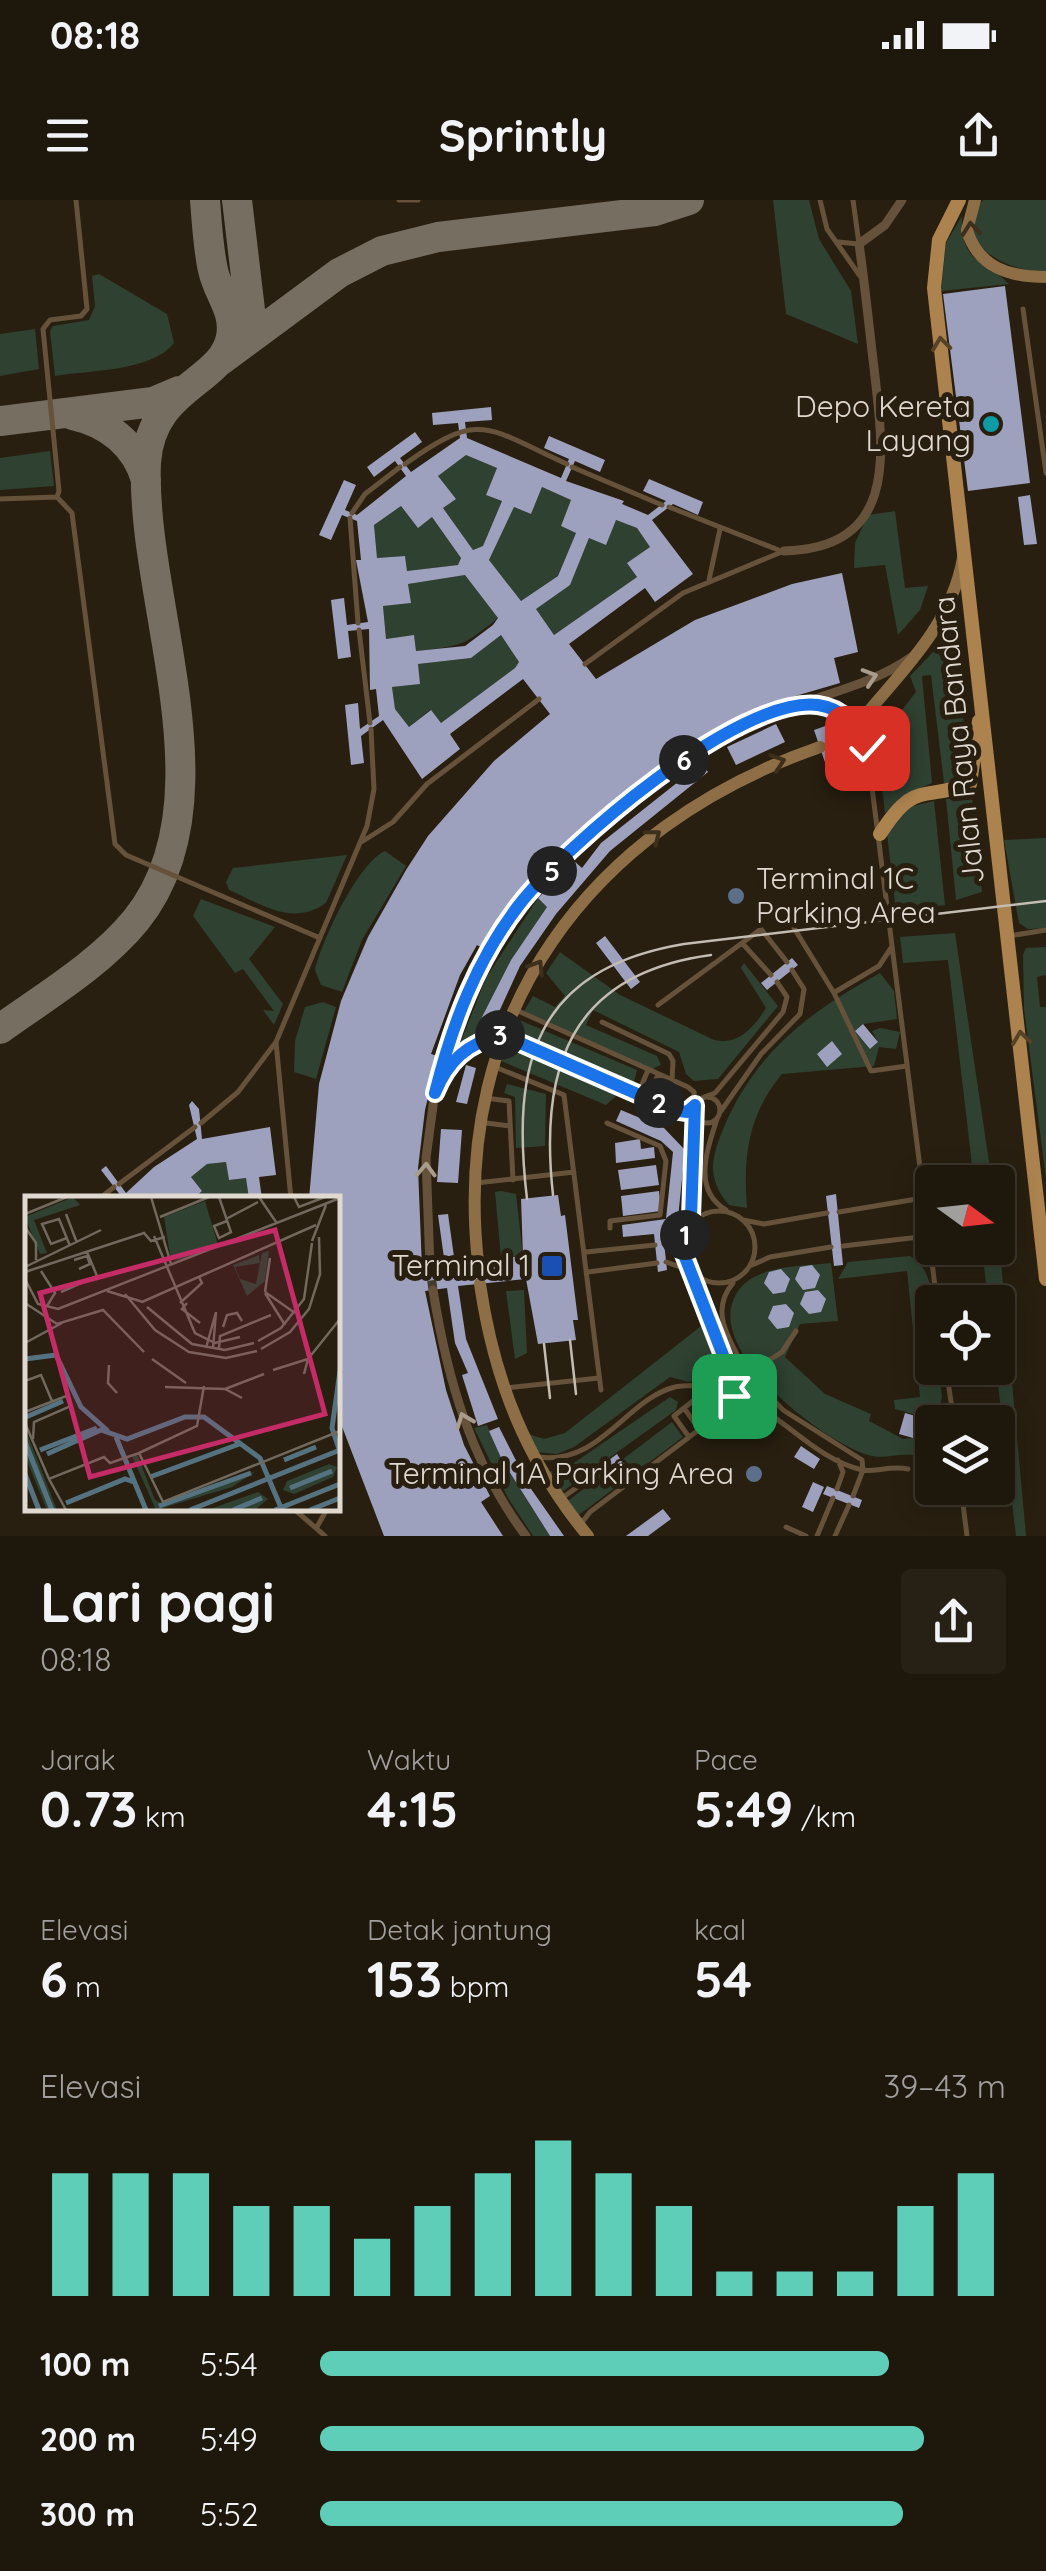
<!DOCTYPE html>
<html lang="id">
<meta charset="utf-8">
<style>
:root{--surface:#1e170c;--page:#262015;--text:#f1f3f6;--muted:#a19f9d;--line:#3c362d;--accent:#5eceb8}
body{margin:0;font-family:Quicksand,sans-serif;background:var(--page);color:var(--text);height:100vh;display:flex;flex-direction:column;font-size:38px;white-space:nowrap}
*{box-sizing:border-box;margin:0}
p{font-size:32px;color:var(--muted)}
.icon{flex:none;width:55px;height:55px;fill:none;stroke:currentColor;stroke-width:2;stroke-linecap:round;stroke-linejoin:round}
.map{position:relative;height:1336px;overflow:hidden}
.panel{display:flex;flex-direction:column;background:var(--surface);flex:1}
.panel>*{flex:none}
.needle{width:65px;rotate:105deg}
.buttons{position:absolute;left:915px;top:965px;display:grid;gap:20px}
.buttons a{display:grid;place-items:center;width:100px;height:100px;border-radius:10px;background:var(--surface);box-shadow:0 5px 25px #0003,0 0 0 2px var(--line);font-size:50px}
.pin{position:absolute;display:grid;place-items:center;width:85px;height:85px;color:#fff;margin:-42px;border-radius:20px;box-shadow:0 5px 15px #0006}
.km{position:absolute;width:50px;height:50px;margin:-25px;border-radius:50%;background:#222;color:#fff;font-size:28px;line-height:50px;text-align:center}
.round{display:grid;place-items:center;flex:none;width:105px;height:105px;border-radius:10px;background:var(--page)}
.head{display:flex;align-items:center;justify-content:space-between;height:170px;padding:0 40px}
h1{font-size:55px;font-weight:800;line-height:75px}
.figures{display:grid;grid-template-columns:repeat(3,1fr);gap:15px;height:170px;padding:10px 40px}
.figures div{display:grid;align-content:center}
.figures b{font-size:50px;font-weight:800}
.figures small{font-size:28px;font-weight:400}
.figures p{font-size:28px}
.chart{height:280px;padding:20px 40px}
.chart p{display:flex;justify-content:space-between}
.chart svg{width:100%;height:180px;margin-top:10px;stroke:var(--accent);stroke-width:6}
ul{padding:0 40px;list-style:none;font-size:32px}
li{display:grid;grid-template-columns:160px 120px 1fr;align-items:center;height:75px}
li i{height:25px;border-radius:12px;background:var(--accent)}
.status{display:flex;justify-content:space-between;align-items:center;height:70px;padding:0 50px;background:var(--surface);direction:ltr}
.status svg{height:28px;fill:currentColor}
header{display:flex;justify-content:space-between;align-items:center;height:130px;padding:0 40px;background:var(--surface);font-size:45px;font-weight:800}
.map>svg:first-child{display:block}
</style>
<div class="status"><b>08:18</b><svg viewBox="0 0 49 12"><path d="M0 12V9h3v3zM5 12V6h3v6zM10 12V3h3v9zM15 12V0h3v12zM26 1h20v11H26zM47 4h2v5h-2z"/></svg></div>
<header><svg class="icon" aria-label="menu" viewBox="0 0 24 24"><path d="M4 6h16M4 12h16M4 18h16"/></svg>Sprintly<svg class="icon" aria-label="share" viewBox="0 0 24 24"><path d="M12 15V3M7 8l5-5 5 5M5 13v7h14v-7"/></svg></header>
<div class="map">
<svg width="1046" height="1336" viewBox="0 0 1046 1336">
<rect width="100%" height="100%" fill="#281f10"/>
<path fill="#2f4131" d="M773,0H809L819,39L851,91L858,144L786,114Z
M983,0H1046V72C1008,72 950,45 983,0Z
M962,16C960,65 987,61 1009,84L941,91L946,43Z
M99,74L167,114L174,143C152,172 88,170 55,176L50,131L53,126L89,120L95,106L92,76Z
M35,129L39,169L0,176V134Z
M50,251L54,286L0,290V258Z
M466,255L497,268L486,295L502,301L483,346L473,350L443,308L455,299L438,276Z
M542,287L571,300L561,326L576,333L558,376L521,401L489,360L514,307L531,314Z
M401,306L418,327L432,317L461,358L458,365L407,371L405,356L377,358L374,325Z
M895,311L905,388L928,386L920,410L898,435L885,365L854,368L855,343L868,315Z
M616,320L637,328L650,347L628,363L637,377L554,435L536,409L570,384L589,338Z
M465,375L498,418C464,445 464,446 416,451L414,435L386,439L383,406L410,403L408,384Z
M954,430L969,574L964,583H944L931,475L922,476L932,583L901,597L885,613L877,542L916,492L910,476Z
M501,435L519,462L515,468L441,523L430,510L409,527L395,509L392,487L419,484L418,464L471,458Z
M972,597L982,692L956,700L946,599Z
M934,601L945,705L896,711L887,634L905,608Z
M1046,638V728L1028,729L1019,723L1004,640Z
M385,651L406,666L362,740L342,792L321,785L315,770C322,740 358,663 385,651Z
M347,655L326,703C293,727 261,704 229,690L226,682L233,668Z
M538,698L547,707L511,760L474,839L459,846L486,778Z
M201,699L275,727L249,759L283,804L274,825L263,810L274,811L243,769L235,773L193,716Z
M955,733L992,982H974L948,760L903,763L900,737Z
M1046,747V775L1037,777L1040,807H1046V978L1024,809L1023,755L1026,748Z
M560,752L620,795L714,840C738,846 754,827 766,808L741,768L744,763L778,806L718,879L694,881L686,874L679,852L593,810L586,825L657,856L661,865L652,869L524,811L533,796L555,807L565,796L546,773Z
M880,773L894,791L897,819L863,824L855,831L870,849L878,842L872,831L880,828L900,832L896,849L879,847L874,866L782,874C748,915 743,956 747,1008L729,1005C706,978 711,958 724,927C756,851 811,811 880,773Z
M323,802L336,807L316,879L294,872L295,841L305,807Z
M517,819L637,870L633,886L512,837Z
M508,845L617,895L606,905L501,861Z
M507,884L546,894L545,946L516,948L515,897L504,893Z
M226,962L229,980L246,978L249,998H193L202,991L191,977L207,964Z
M501,991L516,994L523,1056L501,1058L495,992Z
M998,1029L1026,1336H1016L996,1168L998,1102H988L982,1048H998Z
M910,1056C943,1074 932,1135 932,1168H939L942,1197L938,1217L919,1223L920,1216L895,1209L894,1200L920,1197L907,1071L838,1079L848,1062Z
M831,1063L838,1121L800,1124L785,1157L825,1194L871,1214L869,1221L903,1239L932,1236V1266C912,1244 890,1262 868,1255C823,1241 716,1159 732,1104C743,1064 797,1067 831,1063Z
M524,1090L527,1153L515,1159L506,1091Z
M705,1123L716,1161L709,1178L689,1182L670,1177L574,1247L557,1254L535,1252L525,1233L544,1239L565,1233Z
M670,1197L678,1202L676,1210L559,1294L545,1272L565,1269Z
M672,1222L683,1237L576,1317L565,1303Z
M487,1225L502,1260L550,1336H533L508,1298L474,1228Z"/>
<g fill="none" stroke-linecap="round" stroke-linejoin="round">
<path stroke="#766e61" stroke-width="30" d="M237,0L250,110
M220,161L339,73L382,51L438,37L655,11L689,0
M73,215C109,223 136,245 146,280
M0,221L153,202L179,191
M0,829C46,796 100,764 136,720C233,600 140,402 146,262C152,185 222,184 231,137C236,111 218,94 213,70C208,48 207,23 205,0"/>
</g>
<path fill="#9ea1be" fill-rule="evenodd" d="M1005,86L1030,283L968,291L943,94Z
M491,207L492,220L465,222L467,238L561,278L569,259L544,248L549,236L605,260L600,272L575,261L566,281L624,301L622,304L648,315L666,301L643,291L649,279L703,302L698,315L673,304L652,320L693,374L655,402L645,388L569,444L596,479L695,420L792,384L842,373L858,452L834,458L840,483L785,499L682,551L595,617L553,656L549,661L562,673L573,660L582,668L601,643L683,578L702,564L708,572L610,651L556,714L520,766L487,838L476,835L482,817L511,760L547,707L538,698L549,687L537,675L484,749L477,745L460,775L431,854L438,856L425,910L418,968L422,1068L445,1065L438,1015L448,1014L455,1064L523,1056L521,999L558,995L561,1016L565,1015L578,1120H573L576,1140L538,1144L526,1079L458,1086L466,1139L498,1219L478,1226L462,1175L468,1173L455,1143L447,1088L425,1091L446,1190L464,1245L490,1296L481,1302L503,1336H384L338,1216V999H309L319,884L341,801L368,737L406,670L428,636L494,561L550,514L523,479L450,534L460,549L422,579L383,520L361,536L364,563L351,565L345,505L358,503L360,529L379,516L376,489L370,490L369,429L348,431L351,457L338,459L331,400L344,398L347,425L368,422L356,360H361L357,321L342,315L331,340L319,335L344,280L356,285L345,310L357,315L406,276L395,261L374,277L367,267L415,232L422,242L400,258L411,272L460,238L458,223L433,225L432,213ZM466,255L497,268L486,295L502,301L483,346L473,350L443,308L456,299L438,276ZM542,287L571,300L561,326L576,333L558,376L521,401L489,360L514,307L531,314ZM401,306L418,328L432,317L461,358L458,365L407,371L405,356L377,358L374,325ZM616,320L637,328L650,347L627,363L637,377L554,435L536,409L570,385L589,338L606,345ZM465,375L498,418L493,425L465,446L416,451L414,435L386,439L383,406L411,403L408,384ZM501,435L519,462L515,468L441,523L431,510L409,527L395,509L392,487L420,484L418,464L471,458Z
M1030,295L1037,344L1024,345L1018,297Z
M776,524L785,542L736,565L727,547Z
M831,524L848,574L831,580L814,530Z
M605,736L640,782L631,789L596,743Z
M792,758L798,765L767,790L761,783Z
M863,824L878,842L870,849L855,831Z
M832,841L842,854L827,867L817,854Z
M466,865L476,868L467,904L456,902Z
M192,901L199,909L202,939L270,927L276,975L259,977L262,999H249L246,978L229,980L226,962L207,964L191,977L202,991L193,999H118L121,996L101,970L106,966L126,993L154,967L197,939L189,905Z
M621,910L664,928L685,950L678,1018L663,1033L667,1070L658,1072L654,1034L623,1037L622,1025L666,1019L673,952L661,941L616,921Z
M441,929L462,930L458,983L437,982Z
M640,939L641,949L654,947L655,958L616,963L615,943Z
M656,965L659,985L621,990L618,970Z
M659,991L661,1011L623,1016L621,996Z
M836,994L843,1065L834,1066L826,996Z
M812,1065L820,1075L815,1088L803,1090L795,1079L800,1067Z
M781,1069L790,1079L785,1092L773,1094L764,1083L769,1072Z
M818,1090L826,1099L821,1112L809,1114L800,1104L805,1092Z
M786,1104L794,1113L789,1127L777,1129L768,1118L773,1106Z
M905,1213L919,1217L913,1238L899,1234Z
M499,1227L529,1286L564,1336H550L502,1260L489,1231Z
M801,1246L820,1259L814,1269L794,1257Z
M617,1254L622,1262L591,1284L586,1277Z
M813,1282L824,1287L813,1312L802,1307Z
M827,1286L862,1300L859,1308L823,1294Z
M663,1309L671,1319L648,1336H626Z"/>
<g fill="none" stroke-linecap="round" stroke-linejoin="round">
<path stroke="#433b2d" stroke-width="9" stroke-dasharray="9 4.5" stroke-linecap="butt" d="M430,1067L433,1090"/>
<path stroke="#66523a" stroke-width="5" d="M399,0H418
M820,0L827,29L860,76
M838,42L859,44L853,0
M1023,109L1046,273
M405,264C481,209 487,228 567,264
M572,267L662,305
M57,297L72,313L115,644L126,655L320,738
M0,299L57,297L59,291L43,129L50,120L81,116L87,109L76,0
M669,307L781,351
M352,313L365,294L400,267
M350,318L358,423
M709,380L720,329
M359,430L370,523
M585,464L683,393L784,351
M804,506C837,501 853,523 867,548L937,1102
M363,641L393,622L427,584L539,499
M794,728L834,793L871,871L907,866
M1009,736L1046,730
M743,744L771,775
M835,792L879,766L891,748
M658,805L761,729L787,762
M602,822L669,854L673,861L672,880
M504,836L674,910L687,911L695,905L694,892L688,887L516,810
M276,842L291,999
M495,867L564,895L601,1190
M638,894L648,870
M694 910a13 13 0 1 1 26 0a13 13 0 1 1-26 0Z
M704,897L715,893L783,812L787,797L777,782
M485,898L509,901L513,980
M648,898L658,875
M721,911L761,854L800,814L804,789L792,770
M717,919C707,950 692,990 726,1010
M201,923L238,892L276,842L367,626L374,589L371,529
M486,923L510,926
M607,923L660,946L666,961L660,1015L610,1021V1028
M476,983L574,972
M119,984L195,927
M99,999L114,987
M683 1047a36 36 0 1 1 72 0a36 36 0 1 1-72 0Z
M839,1012L923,998
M743,1020L764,1024L827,1013
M689,1026L695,915
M664,1044L683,1035
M843,1046L928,1036
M586,1052L655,1045
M666,1062L689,1070
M752,1065L770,1057L831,1047
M588,1072L657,1063
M696,1078L727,1176
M733,1083C708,1112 731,1142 746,1171
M946,1168L954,1222
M749,1173L782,1152L796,1131
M753,1178L783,1210L862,1260L863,1270L853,1296
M505,1188L599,1178
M742,1198C785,1217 815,1259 862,1270C873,1273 890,1265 908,1269
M684,1208L699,1229
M689,1237L674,1216L708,1189
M538,1257C600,1266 626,1199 675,1187C681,1185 719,1185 722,1187C731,1190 732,1196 743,1197L752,1188L751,1175L743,1169L731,1172C720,1186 737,1197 725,1210L590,1312L580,1325
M918,1271L932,1275
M961,1288L967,1336
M837,1289L843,1272L838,1260
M562,1298L583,1283
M294,1309L325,1336
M317,1327L327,1309
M786,1327L806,1336
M817,1336L833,1298
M835,1336L849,1305"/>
<path stroke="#66523a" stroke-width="9" d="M784,351C901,348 883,249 874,168C869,127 865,85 859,44L885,25L902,0
M439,876C481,717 605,588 754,521C802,499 868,488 910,458
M430,1067L426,958L435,891
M433,1090C447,1178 471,1263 526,1336"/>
<path stroke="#8e6e46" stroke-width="12" d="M975,0L967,30C978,68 1010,77 1046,77
M837,542L853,530C897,475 950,430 963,358
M435,893C448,861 467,842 502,835
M478,1062C451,814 589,627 820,547
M480,1084C494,1180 526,1261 588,1336"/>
<path stroke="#ac834e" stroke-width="14" d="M959,0L939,40L934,88L1046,1079
M880,634C914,581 920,601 970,584L979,521"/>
<path stroke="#c3bcb2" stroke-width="2.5" d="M553,995C539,869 569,774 711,755
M527,999C511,864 534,769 684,744L1046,701
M570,1140L576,1194
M544,1144L550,1198"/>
</g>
<defs><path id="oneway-chevron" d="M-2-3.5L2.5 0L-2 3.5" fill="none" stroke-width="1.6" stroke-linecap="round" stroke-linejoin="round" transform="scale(2.5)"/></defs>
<g stroke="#3c2f1b">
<use href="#oneway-chevron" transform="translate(971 29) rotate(-96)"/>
<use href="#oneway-chevron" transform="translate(778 562) rotate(-19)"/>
<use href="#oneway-chevron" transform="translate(654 636) rotate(-38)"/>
<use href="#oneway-chevron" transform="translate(537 767) rotate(-58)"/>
</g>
<g stroke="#564226">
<use href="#oneway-chevron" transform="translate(941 144) rotate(-97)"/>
<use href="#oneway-chevron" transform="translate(1021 838) rotate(-97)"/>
</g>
<g stroke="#a99c8c">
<use href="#oneway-chevron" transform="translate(870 477) rotate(-18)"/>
<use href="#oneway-chevron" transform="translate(426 970) rotate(-88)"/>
<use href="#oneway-chevron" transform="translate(464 1220) rotate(-111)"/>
</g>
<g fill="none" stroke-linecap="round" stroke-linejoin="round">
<g stroke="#fff" stroke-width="20">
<path id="route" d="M734,1196L726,1186V1163L683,1052L691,1017L695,905L687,912L674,910L502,835C467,843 448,861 435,893C452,825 476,761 519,705C565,645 740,495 818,505C846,509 855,527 867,548"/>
</g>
<use href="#route" stroke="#1a73e8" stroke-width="12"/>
</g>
<circle fill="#0f9aa8" stroke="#281f10" stroke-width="4" cx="991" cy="224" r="10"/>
<g fill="#5c6f8a" stroke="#281f10" stroke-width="4">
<circle cx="736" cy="696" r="10"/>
<circle cx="754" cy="1274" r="10"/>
</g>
<rect fill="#1a4fb4" stroke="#281f10" stroke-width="4" x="540" y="1054" width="24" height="24" rx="5"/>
<g text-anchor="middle" stroke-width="10" stroke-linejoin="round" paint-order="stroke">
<g font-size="30" fill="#dfd9d0" stroke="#281f10" text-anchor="end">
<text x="971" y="217">Depo Kereta<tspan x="971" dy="34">Layang</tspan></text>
<text x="756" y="689" text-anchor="start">Terminal 1C<tspan x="756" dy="34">Parking Area</tspan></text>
<text x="530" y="1076">Terminal 1</text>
<text x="734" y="1284">Terminal 1A Parking Area</text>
</g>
<g font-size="30" fill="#dfd9d0" stroke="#281f10">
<text transform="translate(959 540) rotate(-96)" y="10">Jalan Raya Bandara</text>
</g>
</g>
<g transform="translate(25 996)">
<rect width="315" height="315" fill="#281f10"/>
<path d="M48,1L55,9L9,24L22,57L15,58L0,21ZM180,5L193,49L148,66L157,59H145L139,21ZM244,55L240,85L222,100L208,69L234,59L235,67L210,71L215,83L231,88L237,57ZM0,231L3,240L32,314H22L0,260ZM112,258L130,304L138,308L231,275L207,291L131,314L107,260ZM304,268L312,271L308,281L269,298L258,294L262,285ZM233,296L243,303L230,314H182Z" fill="#2f4131"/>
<path fill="none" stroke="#547280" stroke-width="5" d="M0,163L31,159L56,211L83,235M315,175L307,232L315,256M1,221L38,205M91,241L121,314M0,246L27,314M15,254L72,232M22,258L76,234L102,243L160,221H179L235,262L257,314M259,264L291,251M0,278L14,314M125,281L217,247M265,292L307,275M41,307L100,283L109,286M134,310L226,277M165,314L315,254M208,314L237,302M250,314L315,288M285,314L315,302"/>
<path fill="none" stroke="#71695d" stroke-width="2.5" d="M126,1L146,68M194,1L206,36L194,42L189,30L202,25M234,1L251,26M269,1L274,11L300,1M0,18L42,1M41,18L52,47M135,21L184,1M201,23L233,6M0,31L11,47V64M129,40L170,137L190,147L215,141M42,42L26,48L17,28L34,23L45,50M287,45L301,9M49,64L62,60L65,68L54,73M0,71L76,34M16,75L30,97L22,110M0,76L119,37L126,45L140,41M0,83L13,108L33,113L315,2M82,95L118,106M36,96L72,80L62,56M240,96L270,117M240,96L245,62M240,97L260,129M100,98L130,134L164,156L201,162L232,155M117,106L291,29M0,107L32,128L78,114L119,156M155,107L177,87L174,81M162,107L157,113L175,127M122,111L167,148L200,154L229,147M198,131L202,119L212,117L217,125M233,145L256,132L279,103L287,47M0,147L37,127M181,152L191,116M188,152L191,116M194,152L195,140L246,119M236,153L265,136L284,113L295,78L294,41M127,163L161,187M84,169L83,187L92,197M248,174L283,163M279,178L283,163L315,123M0,185L16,179L27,205M140,191L200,193L217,202M200,193L239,178M0,216L41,200L46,210L9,226L8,243M0,227L24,283L79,261L85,267L114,257L138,306L315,235M114,257L172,230L179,190M24,283L41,314"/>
<path fill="#c52b67" fill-opacity="0.15" stroke="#c52b67" stroke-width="5" d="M250,34L300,218L65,281L15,97Z"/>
<rect width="315" height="315" fill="none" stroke="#dfd9d0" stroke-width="5"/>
</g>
</svg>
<div class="buttons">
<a><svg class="needle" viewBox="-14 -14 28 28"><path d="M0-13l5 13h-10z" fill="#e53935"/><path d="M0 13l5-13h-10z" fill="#a19f9d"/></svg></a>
<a><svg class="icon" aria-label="locate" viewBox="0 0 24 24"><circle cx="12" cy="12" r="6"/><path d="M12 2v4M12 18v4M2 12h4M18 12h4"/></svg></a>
<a><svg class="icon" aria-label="layers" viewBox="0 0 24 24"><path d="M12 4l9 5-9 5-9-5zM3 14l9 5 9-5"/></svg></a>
</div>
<div class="pin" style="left:734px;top:1196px;background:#1e9e55"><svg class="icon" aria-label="arrive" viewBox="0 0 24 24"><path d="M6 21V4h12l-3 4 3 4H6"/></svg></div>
<div class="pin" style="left:867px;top:548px;background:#d93025"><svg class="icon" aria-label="check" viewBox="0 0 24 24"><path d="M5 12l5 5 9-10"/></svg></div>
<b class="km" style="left:685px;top:1035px">1</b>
<b class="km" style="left:659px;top:903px">2</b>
<b class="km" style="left:500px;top:835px">3</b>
<b class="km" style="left:552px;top:671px">5</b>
<b class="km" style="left:684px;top:560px">6</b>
</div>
<section class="panel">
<div class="head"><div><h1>Lari pagi</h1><p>08:18</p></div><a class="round"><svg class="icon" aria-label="share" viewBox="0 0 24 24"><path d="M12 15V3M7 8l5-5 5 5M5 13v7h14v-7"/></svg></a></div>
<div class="figures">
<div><p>Jarak</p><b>0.73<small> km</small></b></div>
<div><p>Waktu</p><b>4:15</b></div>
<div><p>Pace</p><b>5:49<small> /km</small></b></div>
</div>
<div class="figures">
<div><p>Elevasi</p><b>6<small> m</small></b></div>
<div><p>Detak jantung</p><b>153<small> bpm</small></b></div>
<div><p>kcal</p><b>54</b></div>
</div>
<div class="chart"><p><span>Elevasi</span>39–43 m</p>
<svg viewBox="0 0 160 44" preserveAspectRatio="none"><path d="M5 44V14M15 44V14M25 44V14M35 44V22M45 44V22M55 44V30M65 44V22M75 44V14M85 44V6M95 44V14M105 44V22M115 44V38M125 44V38M135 44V38M145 44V22M155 44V14"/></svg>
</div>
<ul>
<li><b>100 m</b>5:54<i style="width:83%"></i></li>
<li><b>200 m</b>5:49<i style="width:88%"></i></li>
<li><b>300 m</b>5:52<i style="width:85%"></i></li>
</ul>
</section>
